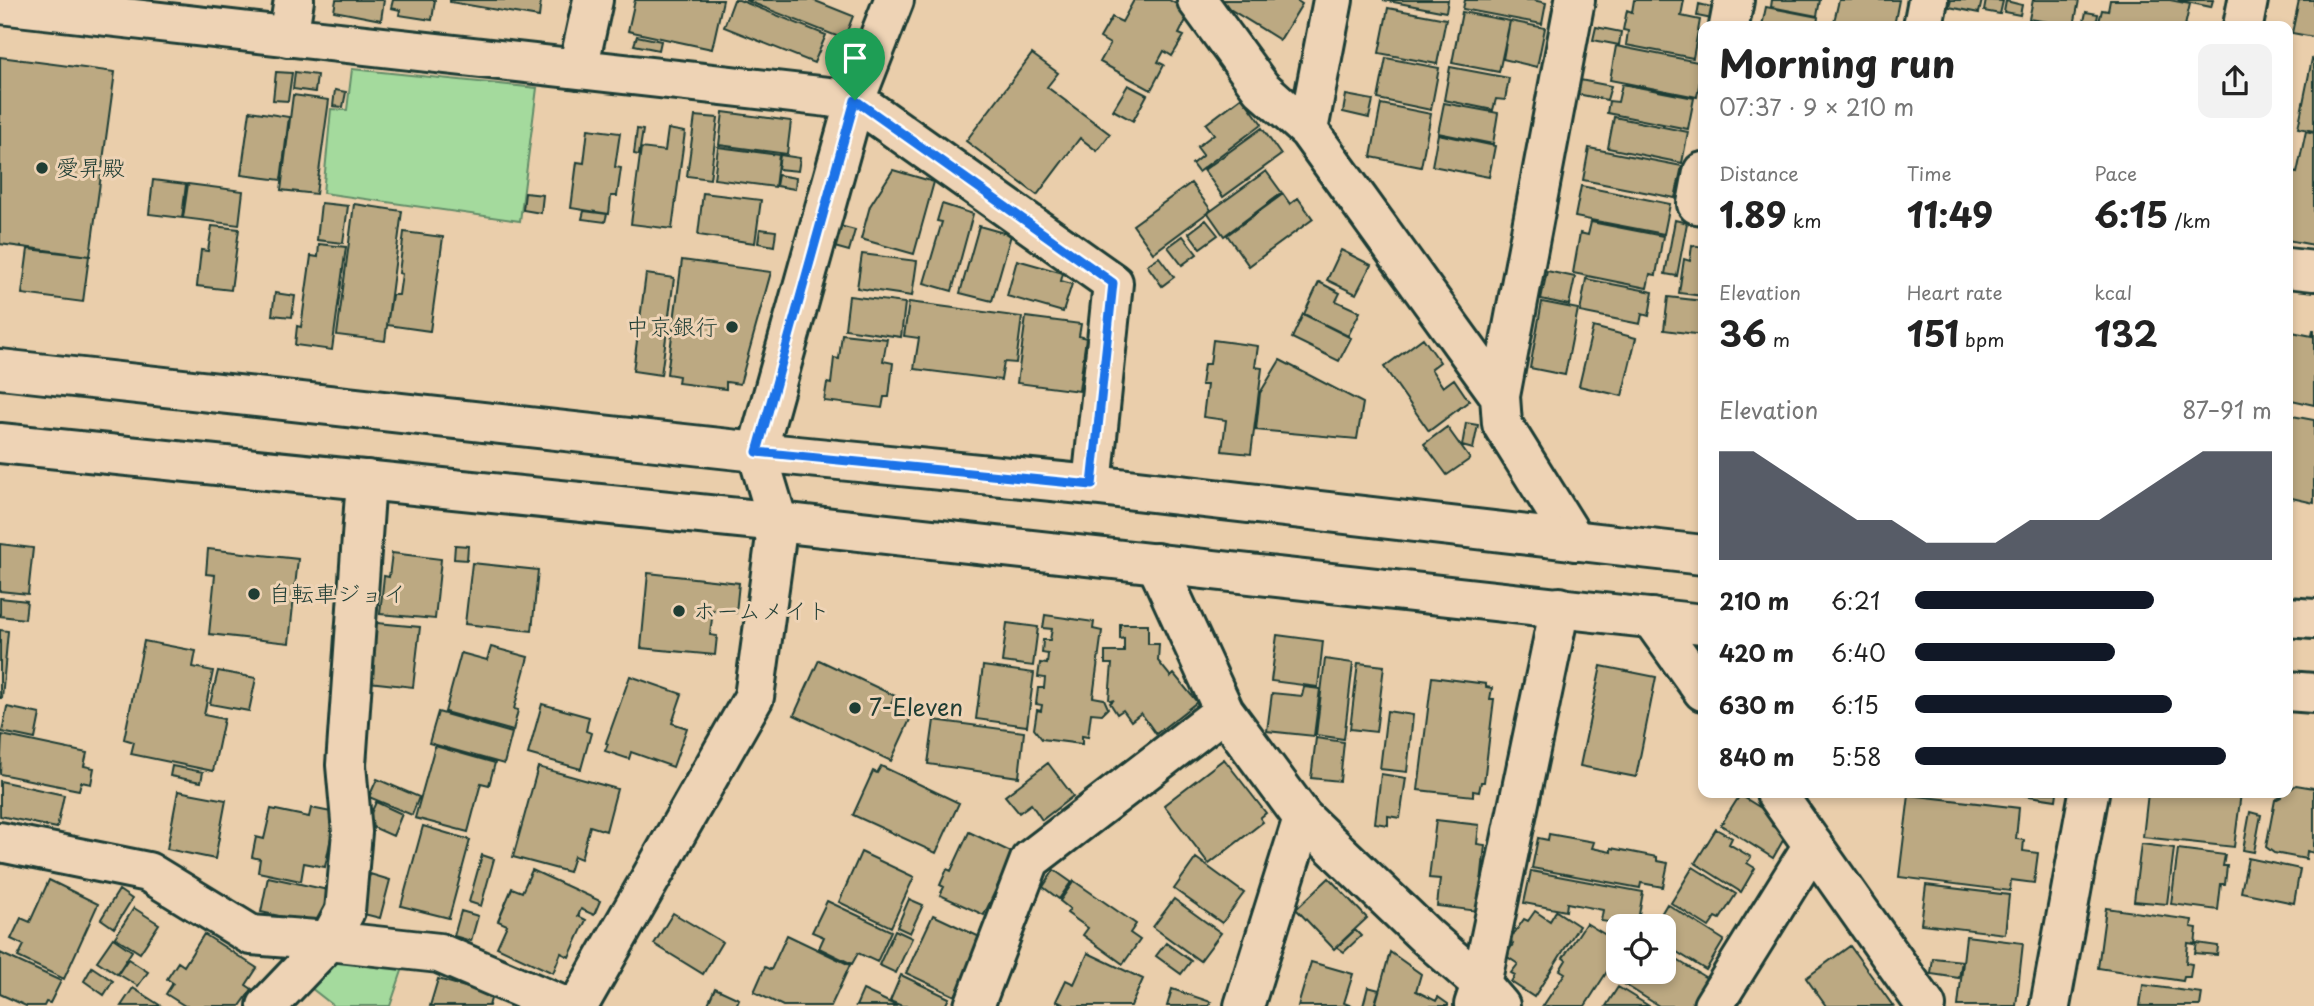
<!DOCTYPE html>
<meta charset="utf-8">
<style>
:root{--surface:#fff;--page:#f2f2f2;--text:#222;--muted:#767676;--accent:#111827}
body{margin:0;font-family:"Playpen Sans","Klee One",sans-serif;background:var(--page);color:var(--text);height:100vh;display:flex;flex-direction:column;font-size:26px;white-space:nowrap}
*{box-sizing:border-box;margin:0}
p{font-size:23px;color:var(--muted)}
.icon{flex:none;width:38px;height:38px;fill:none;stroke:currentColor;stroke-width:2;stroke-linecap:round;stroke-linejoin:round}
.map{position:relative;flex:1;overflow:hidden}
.sheet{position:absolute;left:1698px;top:21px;width:595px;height:777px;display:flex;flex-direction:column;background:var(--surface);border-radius:14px;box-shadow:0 4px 10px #0003}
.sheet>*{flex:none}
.buttons{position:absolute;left:1606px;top:914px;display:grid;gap:14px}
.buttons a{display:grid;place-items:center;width:70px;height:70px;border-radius:14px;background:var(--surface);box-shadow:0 4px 10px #0003;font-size:35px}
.pin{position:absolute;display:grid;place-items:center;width:60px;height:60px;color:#fff;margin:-72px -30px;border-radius:50% 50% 50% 0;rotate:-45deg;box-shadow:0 0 7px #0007}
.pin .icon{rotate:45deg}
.round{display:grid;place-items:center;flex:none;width:74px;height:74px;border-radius:14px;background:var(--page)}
.head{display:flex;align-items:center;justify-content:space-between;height:119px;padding:0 21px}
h1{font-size:38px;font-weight:700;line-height:52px}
.stats{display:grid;grid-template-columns:repeat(3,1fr);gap:10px;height:119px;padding:7px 21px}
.stats div{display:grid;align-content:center}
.stats b{font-size:35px;font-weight:700}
.stats small{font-size:19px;font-weight:400}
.stats p{font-size:19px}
.chart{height:196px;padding:14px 21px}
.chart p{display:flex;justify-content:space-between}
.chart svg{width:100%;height:126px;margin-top:7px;fill:var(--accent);opacity:.7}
ul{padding:0 21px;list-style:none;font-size:23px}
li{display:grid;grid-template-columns:112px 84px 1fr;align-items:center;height:52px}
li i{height:18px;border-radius:9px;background:var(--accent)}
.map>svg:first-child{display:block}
</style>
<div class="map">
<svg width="2314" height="1006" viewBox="0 0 2314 1006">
<rect width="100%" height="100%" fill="#eaceab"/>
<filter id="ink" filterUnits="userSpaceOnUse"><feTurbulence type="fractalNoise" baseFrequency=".0143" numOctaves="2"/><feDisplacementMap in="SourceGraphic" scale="14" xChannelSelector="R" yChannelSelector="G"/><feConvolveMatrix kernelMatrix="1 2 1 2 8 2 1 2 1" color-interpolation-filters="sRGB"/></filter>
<g filter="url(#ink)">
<path fill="#a4da9d" stroke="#628c68" stroke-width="2" d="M352,69L537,88L520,221L323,193L331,109L347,110Z
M355,956L404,965L390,1006H334L306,984L319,969Z"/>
<path fill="#bca982" stroke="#1f3d34" stroke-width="2" d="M336,0H384L381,20L334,11Z
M393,0H435L432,20L399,15L400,10L391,8Z
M450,0H541L539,17L450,2Z
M635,0H723L712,49L628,31Z
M734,0H739L826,35L814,63L724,27Z
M745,0H813L853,16L844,39Z
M1134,0H1169L1190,12L1179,34L1184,36L1172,56L1164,51L1158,62L1164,65L1151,90L1100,62L1110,44L1100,38L1112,17L1122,22Z
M1215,0H1296L1302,4L1280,40Z
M1383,0H1448L1446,12Z
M1465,0H1533L1546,3L1542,24L1463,9Z
M1634,0H1684L1681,16L1700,20L1693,58L1626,45L1628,31L1623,30L1627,10L1632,12Z
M1772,0H1820L1817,16L1771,7Z
M1839,0H1899L1894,26H1833Z
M1951,0H1982L1979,13L1949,7Z
M1986,0L2003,1L2000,14L1984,11Z
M2033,0H2079L2074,26L2029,19Z
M2110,0H2170L2190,4L2185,26H2098L2102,10L2108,11Z
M2177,0H2213L2211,7Z
M2299,0H2314V37L2292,33Z
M2006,1L2022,5L2020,15L2004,12Z
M1699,4L1715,8L1712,19L1697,16Z
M1766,7L1818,17L1817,26H1762Z
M1388,8L1446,19L1437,64L1379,53Z
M1462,12L1510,21L1499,72L1452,63Z
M2086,12L2098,14L2096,26H2083Z
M1510,21L1545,28L1537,67L1503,59Z
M1596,27L1621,32L1619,45L1593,40Z
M637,36L661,41L659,50L634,45Z
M1616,46L1703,63L1697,97L1610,80Z
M1032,54L1058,73L1047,87L1110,134L1097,151L1080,138L1037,195L966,141Z
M0,57L115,72L90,256L0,244Z
M1386,58L1439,68L1431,110L1378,99Z
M2312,59L2314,60V131L2298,128Z
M1450,67L1509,78L1505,100L1496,99L1493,110L1444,100Z
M276,72L292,73L288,101L273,100Z
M295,72L317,75L315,92L293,89Z
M1580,80L1611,86L1607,100L1577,94Z
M1622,84L1694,98L1688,129L1607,113L1609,101L1618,102Z
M1128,85L1147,95L1133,121L1113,110Z
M335,90L346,92L343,107L333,106Z
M293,95L329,100L316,194L281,190Z
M1346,95L1373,100L1369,118L1343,112Z
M1242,97L1262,124L1198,172L1192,164L1203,155L1197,147L1214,134L1206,124Z
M1444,103L1498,113L1493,144L1438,133Z
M1381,104L1431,114L1421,167L1371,157Z
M250,111L289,117L281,180L241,175Z
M723,112L791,121L787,154L719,145Z
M695,116L718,118L710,179L687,176Z
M1614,117L1688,132L1682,163L1608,148Z
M1262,128L1281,155L1223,197L1204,170Z
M588,129L620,133L615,167L621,168L617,196H611L609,214L571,208L577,162L584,163Z
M637,129L643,130L639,155L634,154Z
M668,129L685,132L672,229L631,224L641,148L665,151Z
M2306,131L2314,133V245L2287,240V171L2297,173Z
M1438,134L1495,146L1489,177L1432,166Z
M718,147L779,155L775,187L714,179Z
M1589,148L1682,166L1675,198L1583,180Z
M780,155L800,158L798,171L778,169Z
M893,170L934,182L914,254L861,239L870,206Z
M1266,171L1282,193L1224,236L1208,213Z
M778,175L796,178L795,189L776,186Z
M153,180L186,184L182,218L149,214Z
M1191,183L1211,210L1153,253L1133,225Z
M188,184L243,191L239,225L183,218Z
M1581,186L1670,204L1664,234L1575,217Z
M525,193L543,195L541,213L523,210Z
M703,193L761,200L755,243L698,235Z
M1283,194L1290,204L1298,198L1313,219L1249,266L1227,235Z
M321,203L348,206L343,243L317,240Z
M354,204L402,211L385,341L337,335Z
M942,204L973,214L952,291L924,283L942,222L937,221Z
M584,211L607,214L605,222L582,219Z
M1206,220L1218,235L1200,248L1189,233Z
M1675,220L1687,223L1677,276L1665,274Z
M1591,222L1663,236L1656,275L1650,274L1647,288L1573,273L1580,233L1588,235Z
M836,225L855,230L849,251L831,246Z
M212,226L239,229L231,290L197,286L201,250L208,251Z
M979,226L1011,235L992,301L960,293Z
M760,229L776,231L774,246L758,243Z
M404,232L443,237L430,331L387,325L392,295H399L402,274L399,273Z
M1183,236L1197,254L1182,265L1168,247Z
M319,244L346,247L332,350L295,345L297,326L301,327L311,256L318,257Z
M1692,245L1703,247V296L1679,293L1684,259L1690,261Z
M28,249L89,256L83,302L22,294Z
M1341,250L1371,265L1356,294L1327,280Z
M862,254L917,261L912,296L857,288Z
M1159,257L1174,277L1162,286L1147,265Z
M682,260L771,272L740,384L726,382V389L678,383L679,376L667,374Z
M1017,260L1063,273L1061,281L1072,284L1063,312L1007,296Z
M1547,271L1575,277L1569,305L1541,299Z
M646,274L674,278L661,375L633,371Z
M1586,279L1653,292L1649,316L1642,314L1640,324L1580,312Z
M1319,282L1340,293L1336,301L1360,312L1348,336L1304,314Z
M275,293L295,296L292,317L272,315Z
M849,296L905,303L901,337L845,329Z
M1668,297L1703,301V335L1664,330Z
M909,302L1022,317L1016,363L1004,362L1001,380L914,369L919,338L904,336Z
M1542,302L1578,309L1565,375L1530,368Z
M1303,314L1351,338L1339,361L1292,338Z
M1026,317L1081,324L1079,336L1086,338L1079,391L1017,383Z
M1593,327L1636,338L1622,396L1579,386Z
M2313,330H2314V405L2287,399V331L2312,336Z
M842,334L887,339L883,361L893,363L889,397H884L882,408L824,401L827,383L831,384L834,358L839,359Z
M1423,338L1440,362L1431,369L1443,387L1454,379L1469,401L1429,431L1384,367Z
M1213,340L1258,346L1255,367L1262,368L1251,454L1222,451L1226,420L1203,417L1207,385H1201L1204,364H1210Z
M1280,360L1363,403L1357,439L1256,430L1260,393Z
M2287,415L2314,420V503L2287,497Z
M1466,423L1478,425L1473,449L1462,446Z
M1447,427L1470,459L1447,475L1424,444Z
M0,544L33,548L28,594L0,591Z
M455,545L468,546L467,560L454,559Z
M208,549L298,559L289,643L209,634L215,575L206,574Z
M392,553L441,559L435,619L380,614L384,576L389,577Z
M472,563L538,570L532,631L465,624Z
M648,573L739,583L736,613L713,610L710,635L717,636L715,655L641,648Z
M0,598L27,601L25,619L0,616Z
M1045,615L1094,622L1093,629L1102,631L1093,697L1104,699L1108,708L1102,714L1091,713L1088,737L1082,736V744L1042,739L1034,729L1037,710L1041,711L1042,705L1036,704L1038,688H1044L1045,678L1038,677L1040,663L1047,664L1048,654L1042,653L1043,640H1050L1052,629L1043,628Z
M366,622L420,627L413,687L360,681Z
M1007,623L1038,627L1033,666L1002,662Z
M1120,624H1148V644H1159L1158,661L1171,677L1174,674L1197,702L1156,734L1141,713L1131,721L1123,710L1117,714L1110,703L1114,700L1111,701L1109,699L1112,664H1105V652H1124V638L1120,639Z
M0,630L8,631L2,698H0Z
M1277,635L1323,641L1318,687L1271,681Z
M144,641L196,651L193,667L213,671L204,715L224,719L213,771L131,754L134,742L124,739Z
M491,647L528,657L514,709L518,710L513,731L445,712L461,653L487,660Z
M1325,659L1353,663L1344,739L1316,735Z
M819,660L895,696L891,703L913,713L891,761L794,715Z
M1358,663L1384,666L1376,732L1350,729Z
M983,666L1034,673L1027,726L976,719Z
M1601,666L1656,677L1636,777L1580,766Z
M218,671L256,678L249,711L210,704Z
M630,676L682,694L672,723L687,728L673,767L631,752L629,759L605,751L608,744L606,743Z
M1432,677L1486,684V687L1492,688L1490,699H1494L1484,782H1481L1479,792L1473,791V796L1418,790Z
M1304,687L1320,689L1314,736L1267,731L1272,693L1302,696Z
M542,704L589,717L586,731L591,733L581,769L528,754Z
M7,707L40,714L35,739L2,732Z
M1387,711L1413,715L1407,772L1380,769Z
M438,712L512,733L504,764L429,743Z
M934,720L1024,732L1019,777L928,764Z
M2,735L87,753L84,766L94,768L91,784L81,782L79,790L0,774Z
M1316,738L1344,742L1340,781L1311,778Z
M435,746L495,763L489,785L481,783L468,832L415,818Z
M1224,759L1266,813L1260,818L1263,822L1209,864L1164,805Z
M1048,763L1073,796L1042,820L1031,804L1019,813L1005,796Z
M172,766L203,772L201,782L170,776Z
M881,766L959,803L936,853L853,815L873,771L877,773Z
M538,767L617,789L606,831L590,826L581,859L574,856L569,872L513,857Z
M1381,774L1406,778L1400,818L1388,816V825L1375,823Z
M377,779L419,797L412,815L369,797Z
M0,781L64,795L57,828L0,816Z
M2296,785L2314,788V853L2307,851L2306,859L2274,853L2266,847L2275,800L2281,797L2282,793H2287V788L2291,789Z
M178,791L226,800L215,859L167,849Z
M2010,793H2057L2056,800Z
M2148,793H2241L2234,847L2143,837Z
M1740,795L1777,818L1772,826L1786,835L1773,858L1721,825Z
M1909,795L2019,808L2016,839L2024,840L2023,851L2038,853L2034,883L2011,880L2010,891L1899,877Z
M376,802L402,814L393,836L366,824Z
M311,808L336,813L325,867L304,863L301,881L258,872L260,859L252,857L256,837L264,839L271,809L309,817Z
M2250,812L2261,815L2254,852L2243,850Z
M1436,820L1479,825L1477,844L1485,845L1478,911L1437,906L1440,879L1429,878Z
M423,826L470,840L449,918L401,906Z
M1716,829L1732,838L1729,844L1751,857L1747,863L1755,868L1741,892L1695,863Z
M969,832L1013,853L984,915L940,895L944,887L940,885L947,869L951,871Z
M1549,834L1594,842L1592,848L1611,852V848L1657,857V861L1668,863L1663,887L1641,883L1640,888L1532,868L1538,838L1548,840Z
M2141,844L2174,848L2167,904L2134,901Z
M2178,849L2225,855L2223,866H2227L2225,884H2221L2218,910L2171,904Z
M861,852L914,877L891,927L839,902Z
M482,855L494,859L481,906L469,902Z
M1196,858L1244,893L1222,923L1174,889Z
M2248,858L2300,869L2294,903L2241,892Z
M1693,867L1736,894L1720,919L1716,917L1709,927L1671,903Z
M532,870L600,901L594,915L581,909L578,916L586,920L569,957L561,953L553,973L497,947L507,925L498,921L512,888L522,892Z
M1054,870L1071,882L1059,899L1043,887Z
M1531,871L1643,892L1637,926L1601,921L1603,910L1567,903L1566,911L1524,903Z
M370,874L390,880L380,918L360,913Z
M268,877L328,890L320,925L261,912Z
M1329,878L1367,918L1334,949L1296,909Z
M49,880L98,904L64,979L18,957L24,945L11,939L21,918L30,922Z
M1074,881L1136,924L1130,933L1140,940L1123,964L1083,935L1088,928L1067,913L1070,909L1060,901Z
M1926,885L2009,895L2005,934L1921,924Z
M119,890L132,899L114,928L101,919Z
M909,899L923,905L910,933L897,927Z
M1174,899L1221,933L1200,961L1153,927Z
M827,901L891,931L877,962L858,953L852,964L819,948L824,937L812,932Z
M1667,904L1724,940L1706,970L1664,944V926H1654Z
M134,908L159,924L140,953L115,937Z
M2106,908L2192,920L2191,927L2197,928L2195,944L2188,943L2186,963L2192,964L2190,977H2184L2183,981L2098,968Z
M461,911L478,916L471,941L454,936Z
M1535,911L1550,921L1556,911L1579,926L1534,997L1511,982L1515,975L1511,973L1518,964L1506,956L1513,944L1509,941L1524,919L1528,921Z
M673,913L722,942L703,974L654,944Z
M933,915L982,938L955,996L906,973Z
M1586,923L1619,943V953L1585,1006H1543L1565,973L1560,970L1566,960L1563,958Z
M895,930L912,938L896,973L879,965Z
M1355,930L1361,936L1344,952L1337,947Z
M204,934L257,968L246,985L252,989L240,1006H185L166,994L173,983L167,979L178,962L184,966Z
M787,935L850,965L831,1006H783L754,992L765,967L771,970Z
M1966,936L2023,943L2016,1006H1958Z
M113,938L132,951L117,974L97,961Z
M1166,943L1191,961L1181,974L1156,956Z
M2197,943L2218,946L2217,955L2195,953Z
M1850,946L1893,1006H1826L1806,978Z
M1390,952L1421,974L1416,991L1436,1001L1438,997L1448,1004V1006H1375Z
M1664,952L1713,982L1699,1006H1659L1619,981L1624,971H1664Z
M0,953L61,981L50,1003L46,1002L44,1006H26L0,994Z
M1088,953L1143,979L1131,1006H1067L1056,1001L1066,980L1074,984Z
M1933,958L1962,961L1959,978L1931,974Z
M128,959L148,972L138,986L118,974Z
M1311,962L1353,974L1344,1003L1352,1006H1298Z
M92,967L113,981L104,995L84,981Z
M901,975L949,998L945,1006H902L890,1001Z
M438,979L492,995L489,1006H430Z
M2143,985L2202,993L2200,1006H2140Z
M1368,987L1379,990L1374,1006H1363Z
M1618,987L1649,1006H1606Z
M133,988L161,1006H121Z
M715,988L739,999L736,1006H707Z
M1172,989L1211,1002L1209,1006H1167Z
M863,990L897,1006H856Z"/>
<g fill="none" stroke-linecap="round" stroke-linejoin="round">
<g stroke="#1f3d34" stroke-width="44">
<path id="street" d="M1197,0L1261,88L1308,130L1500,396L1502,424L1575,541
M0,4L855,100L1113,283L1092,485
M1729,26L1734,0
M1923,26L1928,0
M288,37L294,0
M578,69L593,0
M1308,130L1333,0
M1703,172L1697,204L1703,205
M2287,268L2314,271
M1500,396L1575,0
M1156,563L1224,711L1303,818L1426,936L1481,984L1500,1006
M1651,618L1703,691
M1776,793L1926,1006
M0,842L148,872L251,935L329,941L439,953L563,1006
M1474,1005L1481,984L1560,607
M267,1006L329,941L345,911L352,832L346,765L366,480
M578,1006L754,697L778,522L757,452L855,100L894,0
M974,1006L1030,860L1224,711
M1244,1006L1303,818
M1713,1006L1813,845
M2050,1006L2089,793"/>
</g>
<g stroke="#1f3d34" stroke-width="44">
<path id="secondary" d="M2243,26L2248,0
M0,369L757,452L1092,485L1703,555
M0,443L778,522L1703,624
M2287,617L2314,619
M2287,691L2314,693"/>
</g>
<use href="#street" stroke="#eed3b5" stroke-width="38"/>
<use href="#secondary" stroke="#eed3b5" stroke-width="38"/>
</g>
</g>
<g fill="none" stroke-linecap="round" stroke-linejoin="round" filter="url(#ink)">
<g stroke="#fff" stroke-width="14">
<path id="route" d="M855,100L1113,283L1092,485L757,452Z"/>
</g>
<use href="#route" stroke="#1a73e8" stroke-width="9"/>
</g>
<g fill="#1f3d34" stroke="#eed3b5" stroke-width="2.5">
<circle cx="42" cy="168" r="7"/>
<circle cx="732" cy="327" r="7"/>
<circle cx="254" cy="594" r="7"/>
<circle cx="679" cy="611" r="7"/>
<circle cx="855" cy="708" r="7"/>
</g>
<g text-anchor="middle" stroke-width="6" stroke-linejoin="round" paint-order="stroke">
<g font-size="23" fill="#1f3d34" stroke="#eed3b5" text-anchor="start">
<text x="56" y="176">愛昇殿</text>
<text x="718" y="335" text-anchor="end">中京銀行</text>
<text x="268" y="602">自転車ジョイ</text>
<text x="693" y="619">ホームメイト</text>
<text x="869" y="716">7-Eleven</text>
</g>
</g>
</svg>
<div class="buttons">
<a><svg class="icon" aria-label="locate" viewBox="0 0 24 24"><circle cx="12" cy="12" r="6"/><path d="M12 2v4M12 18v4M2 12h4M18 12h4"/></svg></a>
</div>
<div class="pin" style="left:855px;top:100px;background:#1e9e55"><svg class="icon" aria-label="arrive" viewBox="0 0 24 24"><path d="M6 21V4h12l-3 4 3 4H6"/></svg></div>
<section class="sheet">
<div class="head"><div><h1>Morning run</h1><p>07:37 · 9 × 210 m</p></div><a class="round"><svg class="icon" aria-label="share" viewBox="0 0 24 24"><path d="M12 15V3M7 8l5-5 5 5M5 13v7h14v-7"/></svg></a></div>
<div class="stats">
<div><p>Distance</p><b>1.89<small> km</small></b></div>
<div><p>Time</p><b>11:49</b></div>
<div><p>Pace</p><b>6:15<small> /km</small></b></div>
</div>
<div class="stats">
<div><p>Elevation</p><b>36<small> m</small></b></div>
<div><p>Heart rate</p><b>151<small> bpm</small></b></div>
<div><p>kcal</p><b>132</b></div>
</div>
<div class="chart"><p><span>Elevation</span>87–91 m</p>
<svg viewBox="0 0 160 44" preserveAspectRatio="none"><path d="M0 44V6L10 6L20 14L30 22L40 30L50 30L60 38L70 38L80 38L90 30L100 30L110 30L120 22L130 14L140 6L150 6L160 6V44z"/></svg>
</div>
<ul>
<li><b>210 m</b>6:21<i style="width:67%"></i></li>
<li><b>420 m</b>6:40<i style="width:56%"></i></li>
<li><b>630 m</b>6:15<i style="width:72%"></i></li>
<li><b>840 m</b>5:58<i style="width:87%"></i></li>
</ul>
</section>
</div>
